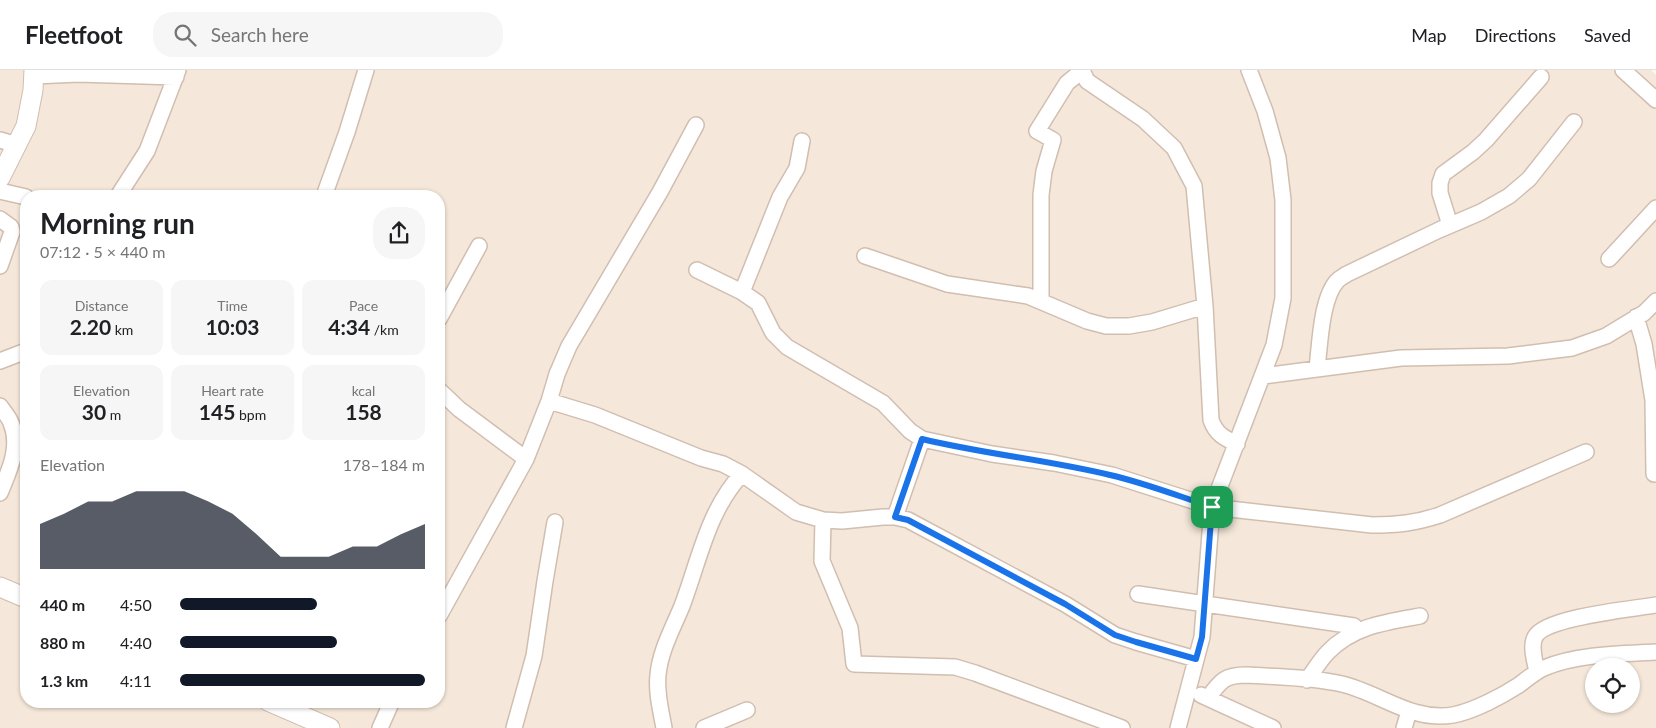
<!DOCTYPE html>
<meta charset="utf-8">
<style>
:root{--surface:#fff;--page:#f6f6f6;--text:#202124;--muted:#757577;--line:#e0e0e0;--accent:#111827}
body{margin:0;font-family:Lato,sans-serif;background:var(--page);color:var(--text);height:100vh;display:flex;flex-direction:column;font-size:19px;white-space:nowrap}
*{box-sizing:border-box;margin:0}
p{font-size:16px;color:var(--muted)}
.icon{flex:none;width:28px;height:28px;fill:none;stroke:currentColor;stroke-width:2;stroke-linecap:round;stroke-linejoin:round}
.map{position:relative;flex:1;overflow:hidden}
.side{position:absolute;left:20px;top:120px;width:425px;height:518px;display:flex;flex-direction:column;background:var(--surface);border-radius:20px;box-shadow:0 1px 4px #0004}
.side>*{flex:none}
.tools{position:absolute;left:1585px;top:588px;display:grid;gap:10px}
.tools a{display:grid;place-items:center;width:55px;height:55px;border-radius:50%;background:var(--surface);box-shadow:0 1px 4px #0004;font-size:25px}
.pin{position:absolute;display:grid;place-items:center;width:42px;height:42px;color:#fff;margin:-21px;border-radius:10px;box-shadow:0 2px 8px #0006}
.round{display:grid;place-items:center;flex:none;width:52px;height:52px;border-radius:20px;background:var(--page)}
.overview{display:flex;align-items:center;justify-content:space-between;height:85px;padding:0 20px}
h1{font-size:28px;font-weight:700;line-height:38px}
.metrics{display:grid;grid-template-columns:repeat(3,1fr);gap:8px;height:85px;padding:5px 20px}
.metrics div{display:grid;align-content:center;border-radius:12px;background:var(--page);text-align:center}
.metrics b{font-size:21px;font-weight:700}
.metrics small{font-size:14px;font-weight:400}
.metrics p{font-size:14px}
.chart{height:140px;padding:10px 20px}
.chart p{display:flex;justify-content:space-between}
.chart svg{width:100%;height:90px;margin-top:5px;fill:var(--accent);opacity:.7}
ul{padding:0 20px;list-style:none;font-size:16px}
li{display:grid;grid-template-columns:80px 60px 1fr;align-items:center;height:38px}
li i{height:12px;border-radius:6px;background:var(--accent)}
header{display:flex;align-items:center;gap:30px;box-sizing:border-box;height:70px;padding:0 25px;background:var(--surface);border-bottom:1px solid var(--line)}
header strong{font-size:24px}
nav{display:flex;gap:28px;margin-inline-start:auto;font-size:18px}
.search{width:350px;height:45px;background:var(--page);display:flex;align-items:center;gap:12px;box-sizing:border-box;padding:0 18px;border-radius:20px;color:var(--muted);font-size:19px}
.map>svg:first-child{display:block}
</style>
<header>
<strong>Fleetfoot</strong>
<div class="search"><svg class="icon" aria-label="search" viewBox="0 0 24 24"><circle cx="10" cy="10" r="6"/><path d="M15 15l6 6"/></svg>Search here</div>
<nav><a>Map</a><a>Directions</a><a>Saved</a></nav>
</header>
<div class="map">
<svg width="1656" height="658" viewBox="0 0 1656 658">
<rect width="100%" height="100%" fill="#fdf6ec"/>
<path fill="#f5e8da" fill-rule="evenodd" d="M0,0H1651L1656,5V658H0ZM26,126H439V631H26ZM1594,596H1631V634H1594Z"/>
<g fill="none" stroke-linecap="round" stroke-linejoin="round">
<g stroke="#d1beb0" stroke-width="18">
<path id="minor" d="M1082,0L1087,11L1143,49L1174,78L1194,116L1205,236L1211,350C1216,364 1224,368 1237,374
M1623,0L1656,30
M34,6L78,4L176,7
M0,70L17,75
M0,121L26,127
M118,126L147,81L178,0
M324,126L347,62L366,0
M0,149L11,157L12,162L0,196
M1450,155L1440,123V113L1443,104L1473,82L1486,70L1541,7
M865,186L947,214L1028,226L1087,251L1106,256H1129L1152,252L1205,236
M1609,189L1656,138
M697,200L742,222L758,233L773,263L787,277L883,333L910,361L922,369L992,384L1054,393L1112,405L1212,437L1372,455C1397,455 1416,453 1440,445L1586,382
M742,222L780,127L797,98L802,71
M1041,231V125L1044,101L1053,70L1037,61L1067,13L1082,1
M1636,247L1644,274L1653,330L1654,404
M439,249L479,176
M0,291L26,281
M1317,298C1320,274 1321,229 1337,211C1340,208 1344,206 1347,204L1439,160L1481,142L1509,126L1529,109L1574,52
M1263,306L1401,288L1508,286L1572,278L1606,266L1644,243L1656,231
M439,320L459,339L526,389
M549,331L595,345L701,388L723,394L742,404L796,442L823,450L842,451L883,447H895L908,450L1065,534L1115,565L1136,572L1196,589
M0,336C4,342 9,347 11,353C21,377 9,401 0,423
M895,447L922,369
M823,450L822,491L850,558L854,594L955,597L975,603L1122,658
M1138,524L1354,556
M439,546L526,389L549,331L557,304L569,276L660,122L696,55
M1537,602C1535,591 1530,577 1535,567C1545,547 1633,539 1656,535
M1307,610C1314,601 1320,590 1328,582C1353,556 1386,552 1420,546
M1201,625L1273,658
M1208,628C1221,610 1225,605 1247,605C1278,607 1311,607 1342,614C1380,623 1412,652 1453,645C1474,641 1502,626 1519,615C1527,609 1535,602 1544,598C1577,584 1620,584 1656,582
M380,658L392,631
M514,658L534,586L545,511L555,452
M664,658C661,641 656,623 658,605C660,581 673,558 682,536C699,491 708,440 742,404
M704,658L747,640
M1178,658L1202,567L1212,437L1274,275L1283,228V130L1278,88L1265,41L1249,0
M1404,658L1409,641"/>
</g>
<g stroke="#d1beb0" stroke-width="21">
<path id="tertiary" d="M0,108L26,56L33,20L34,0
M0,517L26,528
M268,631L330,658"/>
</g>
<use href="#minor" stroke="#fff" stroke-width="15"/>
<use href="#tertiary" stroke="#fff" stroke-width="19"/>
</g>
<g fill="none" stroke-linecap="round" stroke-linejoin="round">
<g stroke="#fff" stroke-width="10">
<path id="route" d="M922,369C984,384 1048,390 1110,405C1145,413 1178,426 1212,437L1202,567L1196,589L1136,572L1115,565L1065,534L908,450L895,447Z"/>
</g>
<use href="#route" stroke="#1a73e8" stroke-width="6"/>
</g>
</svg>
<div class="tools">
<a><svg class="icon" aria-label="locate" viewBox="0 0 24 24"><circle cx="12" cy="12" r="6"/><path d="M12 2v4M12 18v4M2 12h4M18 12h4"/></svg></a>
</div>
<div class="pin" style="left:1212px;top:437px;background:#1e9e55"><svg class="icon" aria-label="arrive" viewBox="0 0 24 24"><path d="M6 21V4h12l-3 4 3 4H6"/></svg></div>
<section class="side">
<div class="overview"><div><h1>Morning run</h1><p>07:12 · 5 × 440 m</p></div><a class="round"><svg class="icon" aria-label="share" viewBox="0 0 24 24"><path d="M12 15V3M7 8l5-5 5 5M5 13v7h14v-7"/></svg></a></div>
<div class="metrics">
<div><p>Distance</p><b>2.20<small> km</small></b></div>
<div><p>Time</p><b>10:03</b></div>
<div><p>Pace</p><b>4:34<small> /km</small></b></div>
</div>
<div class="metrics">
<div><p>Elevation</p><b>30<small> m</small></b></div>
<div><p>Heart rate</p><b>145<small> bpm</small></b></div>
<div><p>kcal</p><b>158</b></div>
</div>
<div class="chart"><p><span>Elevation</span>178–184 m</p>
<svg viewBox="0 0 160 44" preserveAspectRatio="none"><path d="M0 44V22L10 17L20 11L30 11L40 6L50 6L60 6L70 11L80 17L90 27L100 38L110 38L120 38L130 33L140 33L150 27L160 22V44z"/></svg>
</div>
<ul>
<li><b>440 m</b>4:50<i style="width:56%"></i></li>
<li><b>880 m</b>4:40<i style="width:64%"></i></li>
<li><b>1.3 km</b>4:11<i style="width:100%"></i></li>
</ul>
</section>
</div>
